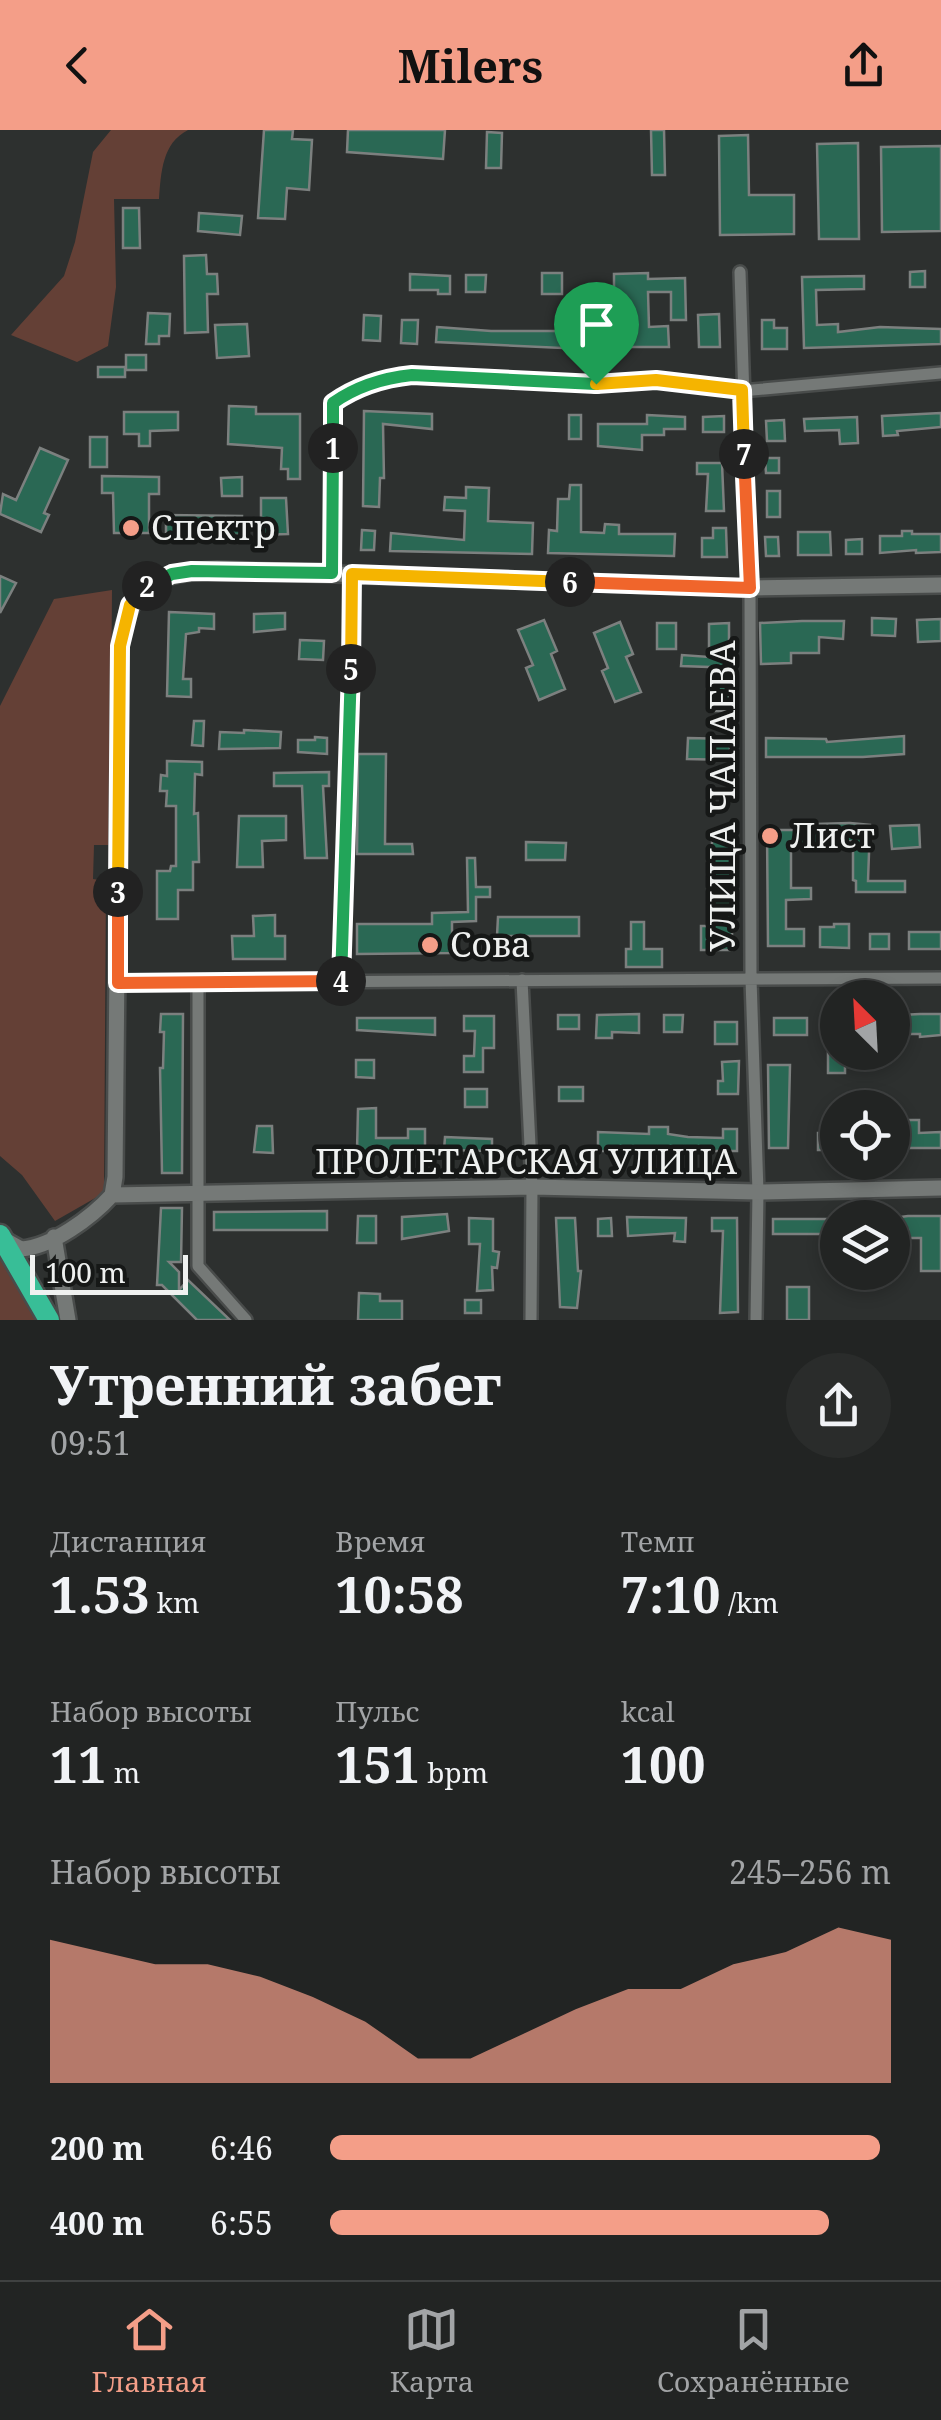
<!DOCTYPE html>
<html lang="ru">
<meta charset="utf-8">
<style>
:root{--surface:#222423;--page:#2a2c2b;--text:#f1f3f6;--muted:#a2a4a6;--line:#3f4141;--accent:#f49e88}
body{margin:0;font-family:"Noto Serif",serif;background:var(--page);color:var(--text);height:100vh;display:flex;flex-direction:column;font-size:38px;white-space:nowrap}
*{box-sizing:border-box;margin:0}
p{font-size:32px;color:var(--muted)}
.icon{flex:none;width:55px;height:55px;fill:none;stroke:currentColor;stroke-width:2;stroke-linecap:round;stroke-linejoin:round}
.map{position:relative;height:1190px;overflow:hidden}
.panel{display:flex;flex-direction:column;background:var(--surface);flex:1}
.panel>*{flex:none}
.needle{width:65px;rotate:336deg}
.controls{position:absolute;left:820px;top:850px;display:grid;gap:20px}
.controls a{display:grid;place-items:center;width:90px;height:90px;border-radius:50%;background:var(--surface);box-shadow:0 5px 15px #0003,0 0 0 2px var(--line);font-size:50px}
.scale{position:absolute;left:30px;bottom:25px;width:158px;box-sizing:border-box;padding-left:10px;border:5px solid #eff1f0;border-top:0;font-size:28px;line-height:35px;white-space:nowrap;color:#eff1f0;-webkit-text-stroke:8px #161817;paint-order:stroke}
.pin{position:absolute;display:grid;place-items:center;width:85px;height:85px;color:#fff;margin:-102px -42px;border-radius:50% 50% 50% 0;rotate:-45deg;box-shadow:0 0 10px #0007}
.pin .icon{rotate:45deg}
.km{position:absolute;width:50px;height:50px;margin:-25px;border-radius:50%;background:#222;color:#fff;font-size:28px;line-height:50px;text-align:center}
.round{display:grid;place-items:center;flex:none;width:105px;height:105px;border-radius:52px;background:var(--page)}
.head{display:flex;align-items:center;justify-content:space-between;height:170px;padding:0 50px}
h1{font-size:55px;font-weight:700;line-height:75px}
.figures{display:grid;grid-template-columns:repeat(3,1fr);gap:15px;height:170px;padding:10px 50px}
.figures div{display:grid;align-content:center}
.figures b{font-size:50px;font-weight:700}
.figures small{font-size:28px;font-weight:400}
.figures p{font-size:28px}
.chart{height:280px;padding:20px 50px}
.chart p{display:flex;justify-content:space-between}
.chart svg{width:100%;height:180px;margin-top:10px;fill:var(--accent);opacity:.7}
ul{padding:0 50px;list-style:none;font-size:32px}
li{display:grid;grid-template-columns:160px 120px 1fr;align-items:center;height:75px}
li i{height:25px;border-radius:12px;background:var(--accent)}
header{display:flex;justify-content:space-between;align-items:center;height:130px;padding:0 50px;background:var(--accent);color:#111;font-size:45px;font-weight:700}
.tabs{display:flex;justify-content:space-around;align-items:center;height:140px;border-top:2px solid var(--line);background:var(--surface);font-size:28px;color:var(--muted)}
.tabs a{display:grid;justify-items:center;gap:5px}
.tabs .on{color:var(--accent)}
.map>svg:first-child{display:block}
</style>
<header><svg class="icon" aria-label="back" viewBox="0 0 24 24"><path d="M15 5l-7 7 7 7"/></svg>Milers<svg class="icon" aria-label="share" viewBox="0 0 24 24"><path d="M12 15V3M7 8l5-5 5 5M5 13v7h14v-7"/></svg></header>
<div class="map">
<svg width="941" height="1190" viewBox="0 0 941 1190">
<rect width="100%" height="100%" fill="#2d302f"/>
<path fill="#644036" d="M111,0H188C162,13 161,43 159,69H114L116,157L108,216L77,232L11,205L64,146L75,112L93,22Z
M112,460L110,715H94L93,749L106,751L104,1063L55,1091L22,1045L0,1026V576L54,469Z
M0,1116L44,1190H0Z"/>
<path fill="#2a6854" stroke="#7c807f" stroke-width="2.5" d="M264,0H293L292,9L312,10L309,60L287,58L285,89L258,88Z
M348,0H445L443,29L347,22Z
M651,0H664L665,45H652Z
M487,2L502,3L501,38H486Z
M748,5L749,65H794V104L720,105L719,6Z
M858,13L859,109H819L817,14Z
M941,16V101L882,102L881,17Z
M123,78H139L140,118H123Z
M199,83L242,86L240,105L198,101Z
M206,125L207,144H217L218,164H207L208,202L185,203L184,126Z
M925,141V157H910V142Z
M542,143H562V164H542Z
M648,143V149L685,148L686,190H671V162H648L649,197L668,196L669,217H620L623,168H614V144Z
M410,144L450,146V164H438V160H410Z
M466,145H486L485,162H466Z
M864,146V159L816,160L817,195L838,194V202L880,197L941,199V214L804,218L802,147Z
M148,183L170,184L169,206H159V214H146Z
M719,184L720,217H699L698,185Z
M364,185L381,186L380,211L363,210Z
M581,188L602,189L601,218H580Z
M402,190H418L417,214L401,213Z
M762,190H774V198H787V219H762Z
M247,194L249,226L217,228L215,195Z
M437,197L491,201H562V218L436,212Z
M126,225H146V240H126Z
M98,237H125V247H98Z
M229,276L256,277V284H300V349H288V339H281L282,318L228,314Z
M364,281L432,284V299L383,294L384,348H380L379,377L363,376Z
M124,282H178V300L150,301V316H139V304H124Z
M941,283V297L897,301L898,305L883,306L882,286Z
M569,285H581V309H569Z
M647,285L685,287V299H664V305H642V320L598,316V294H647Z
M724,286V302H703V287Z
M857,287L858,313L840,314L839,300L805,301L804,289Z
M784,290L785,311H767L766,291Z
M90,307H107V337H90Z
M40,318L68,330L44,383L49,385L41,402L0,384L3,364L16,370Z
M765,328H779V343H766Z
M697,333H722L724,381H706L708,344H697Z
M102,346L159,347V364H149V403H114L113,363H102Z
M242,347V366H222L221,348Z
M570,355H581V402L604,403L605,394L619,395V404H675L674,426L548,423L549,400L557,401L558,369H569Z
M466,357L489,358L488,391L533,393L532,424L390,421L391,403L464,410L465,381L444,380L445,367L466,368Z
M767,361H780V387H767Z
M261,368H286L288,404L257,405V396H261Z
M166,385L242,386L241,405L166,404Z
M713,398H726L727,427H702V408H713Z
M362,400L375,401L374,420H361Z
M902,401H912V404H941V422L916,423V420L880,423V406H902Z
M798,402H830L831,425H798Z
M765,407H778L779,426H766Z
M862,409V424H846V410Z
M0,446L16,453L0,483Z
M169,482L214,484V499L199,498V502L186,504L183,549H191V567L167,566Z
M285,483V499L254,502V484Z
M872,488L896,489L895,506L872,505Z
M941,489V511L918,512L917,490Z
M544,490L557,521L551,524L565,559L539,570L526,538L533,535L518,500Z
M802,491H844L843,509L819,507V523H791V533L761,534L760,493Z
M620,492L633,524L626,527L641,562L615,572L602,541L608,538L594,503Z
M657,493H676V519H657Z
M729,493V581H709V537L681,536L682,525L709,527V494Z
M300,510L324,511L323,530L299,529Z
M194,591H204L203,616L192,615Z
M244,600L281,602L280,618L219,619L220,602L244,603Z
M904,606V624L863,627H766V608L826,609L827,612Z
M315,607L327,608V624L298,622V610H315Z
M688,608L730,609V630L687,629Z
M358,624H386L385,714H412L413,724H357Z
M167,631L202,632V645L195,644L194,684L198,683L199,732H193V760H178V789H157V741H170L171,736H176V676H166L167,661H160L161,645L167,646Z
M329,642V656H323L327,728H305L302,656H274V643Z
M239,686H286V710L262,711L263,737H237Z
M850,693L870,695L868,751H905V762H856V751L853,750V711L791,716V758H811V769L786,770V799H804V816H768L767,700H817V694Z
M919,695L920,717L892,719L890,696Z
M732,708V820H701V796H709V783H712V709Z
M526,712L566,713L565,730H526Z
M467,728H475L476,757H490V767H476V791L452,792V823L357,824V794H432V783L468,782Z
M275,785V806H285V829H233L232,806H254L253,786Z
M498,787H579V806H497Z
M631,792H644V819H662V837H626V819H631Z
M834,794H849V818L820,817V797H834Z
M909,802H941V819H909Z
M870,804H889V819H870Z
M161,884H183L182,1043H162L160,938H163L164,902H160Z
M639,884V903L612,902V908H596L597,885Z
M920,884H941V905L920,907V904H901V885Z
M558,885H579V899H558Z
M664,885H683L682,902H664Z
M464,886H494V918H483V942H464V926H474L475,901H464Z
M357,888H435V905L357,900Z
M774,888H807V905H774Z
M715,892H737V914H715Z
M828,923H845V943H828Z
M356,930H374V948L356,947Z
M739,931L738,964H718V951H723L722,932Z
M768,935H790L788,1018H769Z
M559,957H583V971H559Z
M465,959H487V977H465Z
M376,978V1008H408V999H425V1022L357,1021L358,979Z
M900,990H919V1003L941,1002V1018H900Z
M257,996H272L273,1023L254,1022Z
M649,997H668V1004L688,1007L723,1008V999H737V1021H598V1002L649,1004Z
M818,1003H838V1020H818Z
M445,1007L492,1009V1021L444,1020Z
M161,1078H182L181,1132H169L179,1142V1160L188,1150L230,1190H197L162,1155H157Z
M327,1081V1100H214V1082Z
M447,1084L449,1101L402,1109V1087Z
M358,1086H376V1113H357Z
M908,1086H941V1141H921V1108H908V1100H892V1088Z
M627,1087L686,1088L685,1112L674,1111L675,1103L628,1106Z
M469,1088L493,1089V1121L499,1122L497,1138L492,1137L493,1160L477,1161L480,1114H469Z
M556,1088H575L578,1141H581L577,1178L560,1177Z
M611,1088L612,1106H598V1089Z
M712,1088H737L738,1182L720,1183L723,1101H712Z
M773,1089H838V1104H773Z
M787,1157H809V1190H787Z
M359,1163L380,1164V1171H402V1190H358Z
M465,1170H481V1183H465Z"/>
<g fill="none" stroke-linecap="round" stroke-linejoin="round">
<g stroke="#494c4b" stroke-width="16">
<path id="street" d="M740,142L750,458L751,849L758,1062L756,1190
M333,443V273L364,256L412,245L596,254L656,250L741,261L941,243
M522,850L532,1057L531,1190
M343,851L352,443
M198,852V1136L246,1190
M118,853L941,848"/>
</g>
<g stroke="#494c4b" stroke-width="20">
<path id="secondary" d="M112,1065L115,1047L120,515C130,452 157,443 217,440L750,458L941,455
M112,1065L532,1057L758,1062L941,1058
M54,1107L68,1190
M5,1110L21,1119C52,1117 92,1087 112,1065"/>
</g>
<g stroke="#494c4b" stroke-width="25">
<path id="highway" d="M0,1105L49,1190"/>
</g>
<use href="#street" stroke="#757977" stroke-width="11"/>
<use href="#secondary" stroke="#757977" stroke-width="15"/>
<use href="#highway" stroke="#38be97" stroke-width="20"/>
</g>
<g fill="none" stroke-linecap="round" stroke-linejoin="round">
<g stroke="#fff" stroke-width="20">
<path id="split-1" d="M333,318V273C357,256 383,248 412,245L596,254"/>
</g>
<g stroke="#fff" stroke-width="20">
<path id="split-2" d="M147,456L172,444L192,441L332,443L333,318"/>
</g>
<g stroke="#fff" stroke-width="20">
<path id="split-3" d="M118,762L120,516L130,475L147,456"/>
</g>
<g stroke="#fff" stroke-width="20">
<path id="split-4" d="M118,762V853L341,851"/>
</g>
<g stroke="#fff" stroke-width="20">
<path id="split-5" d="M341,851L351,539"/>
</g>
<g stroke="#fff" stroke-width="20">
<path id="split-6" d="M351,539L352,444L570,452"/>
</g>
<g stroke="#fff" stroke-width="20">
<path id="split-7" d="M570,452L750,458L744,324"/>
</g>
<g stroke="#fff" stroke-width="20">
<path id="split-8" d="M596,254L656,250L742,260L744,324"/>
</g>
<use href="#split-1" stroke="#22a559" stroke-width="12"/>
<use href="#split-2" stroke="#22a559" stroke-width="12"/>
<use href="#split-3" stroke="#f5b400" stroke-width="12"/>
<use href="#split-4" stroke="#f0652b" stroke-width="12"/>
<use href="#split-5" stroke="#22a559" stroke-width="12"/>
<use href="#split-6" stroke="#f5b400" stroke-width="12"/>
<use href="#split-7" stroke="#f0652b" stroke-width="12"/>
<use href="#split-8" stroke="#f5b400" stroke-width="12"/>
</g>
<g fill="#f49e88" stroke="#161817" stroke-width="4">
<circle cx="131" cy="398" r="10"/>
<circle cx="770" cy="706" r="10"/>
<circle cx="430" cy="815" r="10"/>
</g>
<g text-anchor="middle" stroke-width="9" stroke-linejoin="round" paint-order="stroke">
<g font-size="35" fill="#eff1f0" stroke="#161817" text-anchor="start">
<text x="151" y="410">Спектр</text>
<text x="790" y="718">Лист</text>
<text x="450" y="827">Сова</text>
</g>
<g font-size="35" fill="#eff1f0" stroke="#161817">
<text transform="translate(723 666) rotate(-90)" y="12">УЛИЦА ЧАПАЕВА</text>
<text x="526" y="1044">ПРОЛЕТАРСКАЯ УЛИЦА</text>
</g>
</g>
</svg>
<div class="controls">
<a><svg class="needle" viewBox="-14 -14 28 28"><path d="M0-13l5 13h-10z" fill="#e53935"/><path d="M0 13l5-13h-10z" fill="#a2a4a6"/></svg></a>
<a><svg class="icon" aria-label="locate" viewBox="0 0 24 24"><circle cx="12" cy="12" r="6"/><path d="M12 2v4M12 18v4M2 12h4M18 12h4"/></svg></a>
<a><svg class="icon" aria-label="layers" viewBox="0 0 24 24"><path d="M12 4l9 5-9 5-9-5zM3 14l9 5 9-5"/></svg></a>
</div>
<div class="scale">100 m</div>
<div class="pin" style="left:596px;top:254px;background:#1e9e55"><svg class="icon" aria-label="arrive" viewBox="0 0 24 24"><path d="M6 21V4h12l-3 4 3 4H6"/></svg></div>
<b class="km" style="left:333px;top:318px">1</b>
<b class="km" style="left:147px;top:456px">2</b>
<b class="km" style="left:118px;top:762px">3</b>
<b class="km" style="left:341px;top:851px">4</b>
<b class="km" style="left:351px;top:539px">5</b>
<b class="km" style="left:570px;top:452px">6</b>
<b class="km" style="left:744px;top:324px">7</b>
</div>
<section class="panel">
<div class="head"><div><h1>Утренний забег</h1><p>09:51</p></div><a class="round"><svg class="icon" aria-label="share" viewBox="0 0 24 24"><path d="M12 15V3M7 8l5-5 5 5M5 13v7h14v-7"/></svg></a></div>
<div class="figures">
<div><p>Дистанция</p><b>1.53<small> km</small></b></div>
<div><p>Время</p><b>10:58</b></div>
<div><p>Темп</p><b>7:10<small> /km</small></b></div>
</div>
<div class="figures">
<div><p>Набор высоты</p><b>11<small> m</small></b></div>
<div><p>Пульс</p><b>151<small> bpm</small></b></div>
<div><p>kcal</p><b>100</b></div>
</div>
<div class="chart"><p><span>Набор высоты</span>245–256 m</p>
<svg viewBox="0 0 160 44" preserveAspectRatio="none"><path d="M0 44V9L10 12L20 15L30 15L40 18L50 23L60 29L70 38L80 38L90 32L100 26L110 21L120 21L130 15L140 12L150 6L160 9V44z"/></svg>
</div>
<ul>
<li><b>200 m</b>6:46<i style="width:98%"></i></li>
<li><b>400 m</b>6:55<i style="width:89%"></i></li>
</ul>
</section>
<nav class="tabs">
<a class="on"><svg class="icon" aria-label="home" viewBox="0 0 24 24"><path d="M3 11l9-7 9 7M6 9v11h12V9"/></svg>Главная</a>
<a><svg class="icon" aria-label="map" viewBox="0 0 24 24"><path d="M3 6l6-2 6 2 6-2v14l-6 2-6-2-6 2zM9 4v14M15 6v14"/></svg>Карта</a>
<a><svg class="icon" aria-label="saved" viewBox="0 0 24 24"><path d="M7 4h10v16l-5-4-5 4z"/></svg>Сохранённые</a>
</nav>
